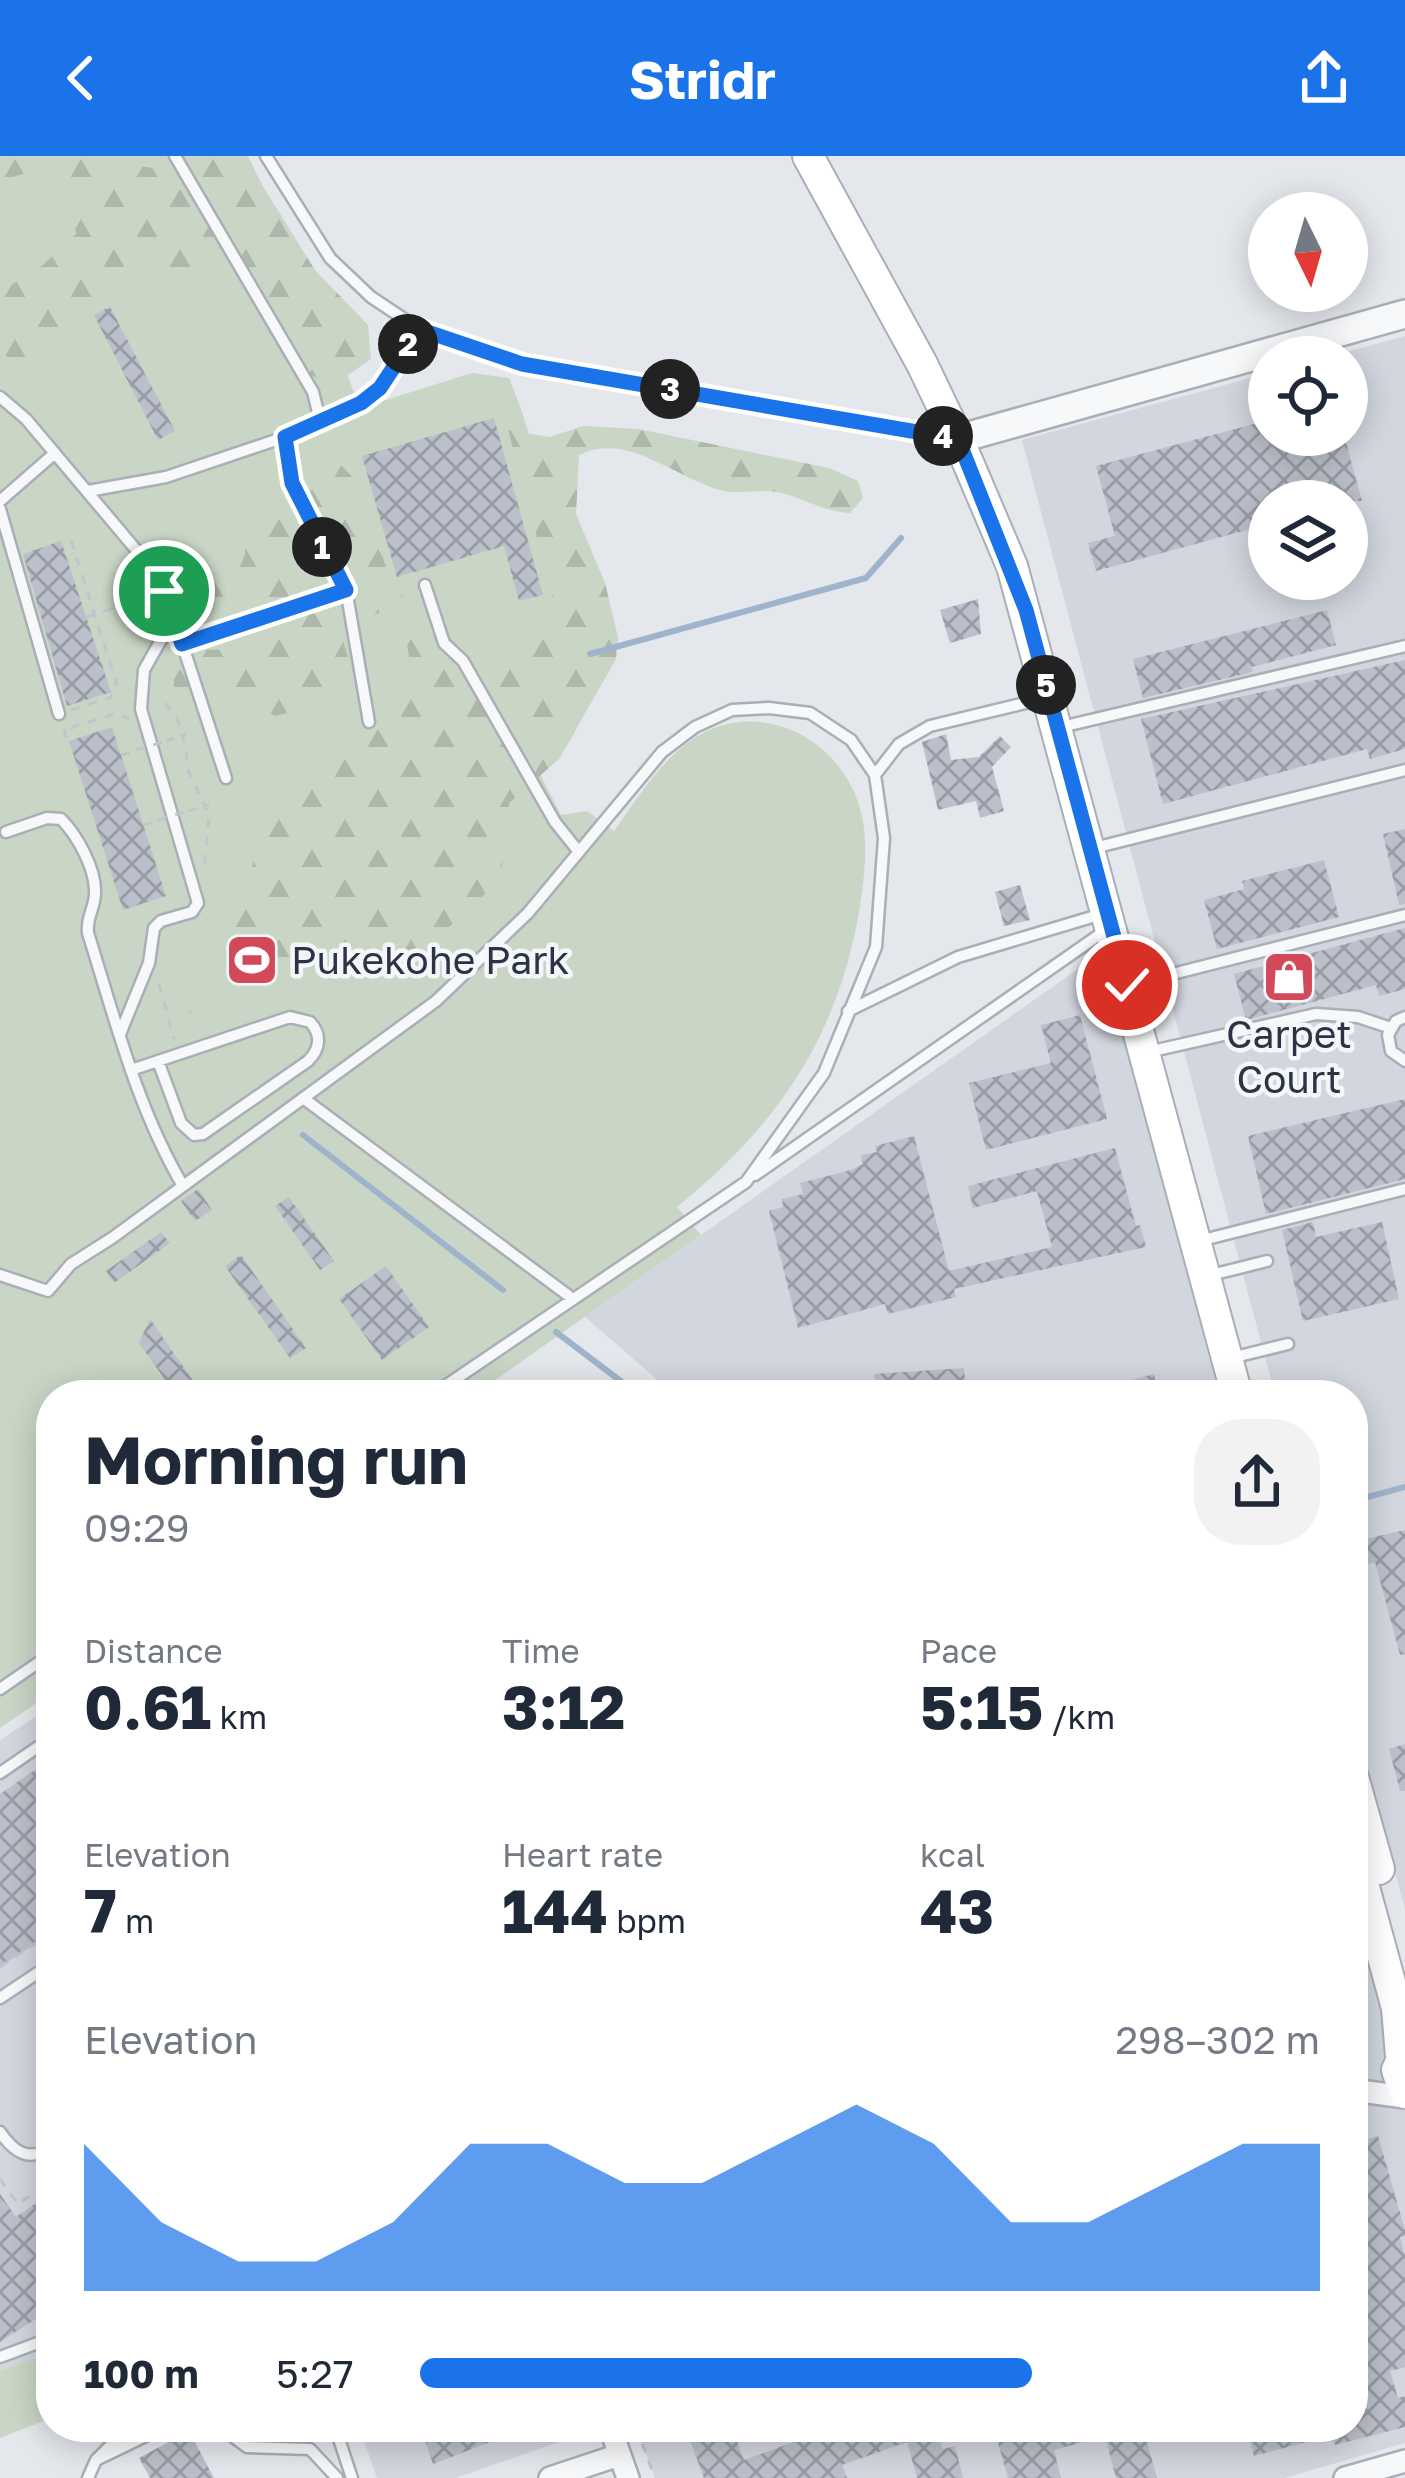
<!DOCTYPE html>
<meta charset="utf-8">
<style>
:root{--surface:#fff;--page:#f2f2f3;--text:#1f2937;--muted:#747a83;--accent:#1a73e8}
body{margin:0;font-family:"Golos Text",sans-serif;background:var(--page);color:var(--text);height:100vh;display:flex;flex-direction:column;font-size:45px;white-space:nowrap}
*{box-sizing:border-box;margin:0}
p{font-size:39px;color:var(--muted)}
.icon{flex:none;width:66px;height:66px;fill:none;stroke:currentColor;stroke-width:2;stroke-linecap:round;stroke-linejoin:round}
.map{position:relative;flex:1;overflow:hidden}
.sheet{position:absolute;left:36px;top:1224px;width:1332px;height:1062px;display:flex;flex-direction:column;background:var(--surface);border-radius:48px;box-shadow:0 6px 30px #0003}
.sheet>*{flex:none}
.needle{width:78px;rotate:175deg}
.buttons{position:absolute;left:1248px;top:36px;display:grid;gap:24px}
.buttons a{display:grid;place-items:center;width:120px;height:120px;border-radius:50%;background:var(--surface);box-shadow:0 6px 30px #0003;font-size:60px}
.pin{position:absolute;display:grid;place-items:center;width:102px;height:102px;color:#fff;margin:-51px;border:6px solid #fff;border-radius:50%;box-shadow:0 3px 12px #0007}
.km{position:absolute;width:60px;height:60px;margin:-30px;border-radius:50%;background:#222;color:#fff;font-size:33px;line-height:60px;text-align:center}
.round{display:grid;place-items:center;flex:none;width:126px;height:126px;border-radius:48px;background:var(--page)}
.head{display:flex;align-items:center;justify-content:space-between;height:204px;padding:0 48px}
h1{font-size:66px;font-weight:700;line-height:90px}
.figures{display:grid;grid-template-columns:repeat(3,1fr);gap:18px;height:204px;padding:12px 48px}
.figures div{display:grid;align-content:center}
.figures b{font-size:60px;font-weight:700}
.figures small{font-size:33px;font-weight:400}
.figures p{font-size:33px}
.chart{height:336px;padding:24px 48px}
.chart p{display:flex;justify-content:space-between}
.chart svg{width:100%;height:216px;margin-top:12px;fill:var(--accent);opacity:.7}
ul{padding:0 48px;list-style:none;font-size:39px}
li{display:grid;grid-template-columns:192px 144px 1fr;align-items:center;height:90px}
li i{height:30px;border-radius:15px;background:var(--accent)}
header{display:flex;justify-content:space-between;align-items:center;height:156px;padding:0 48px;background:var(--accent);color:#fff;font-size:54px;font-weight:700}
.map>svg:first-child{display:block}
</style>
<header><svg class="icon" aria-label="back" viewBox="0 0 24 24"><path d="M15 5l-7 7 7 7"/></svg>Stridr<svg class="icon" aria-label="share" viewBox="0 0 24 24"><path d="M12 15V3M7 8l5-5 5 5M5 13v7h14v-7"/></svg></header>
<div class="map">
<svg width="1405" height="2322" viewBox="0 0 1405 2322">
<defs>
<pattern id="forest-firs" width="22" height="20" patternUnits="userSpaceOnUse" patternTransform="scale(3)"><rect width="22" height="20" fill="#c9d6c5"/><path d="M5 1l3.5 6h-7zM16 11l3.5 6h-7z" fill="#adb8ab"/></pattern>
<pattern id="building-cross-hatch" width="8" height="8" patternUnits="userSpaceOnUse" patternTransform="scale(3)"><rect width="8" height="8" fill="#bbc0ca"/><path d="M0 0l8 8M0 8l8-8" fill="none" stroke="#989da6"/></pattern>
</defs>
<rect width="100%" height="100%" fill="#e4e7ec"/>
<path fill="#d2d6de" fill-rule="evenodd" d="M1405,180V1753L1353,1564V1239H1275L1022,284L1269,217V279H1347V201H1328ZM1269,345H1347V423H1269Z
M1102,796L1219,1239H675L585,1161Z
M51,1551V2196L0,2215V1584Z
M1353,1721L1380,1825L1386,1874V1920L1405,1951V2287L1284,2322H655L636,2271H1353Z
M359,2271H595L596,2273L456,2322H377Z"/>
<path fill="#c9d6c5" d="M0,0H248L322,153L360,252L472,217L509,222C543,303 557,397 570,484L491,523L561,659L587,655L614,675C637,643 658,608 690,585C756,538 843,582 861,656C869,686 864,725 859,756C837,883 776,971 677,1051L701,1079L474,1239H51V1537L0,1572Z
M51,2196V2262L0,2282V2215Z"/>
<path fill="url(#forest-firs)" d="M0,0H102L104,5L167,14L180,0H244L315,114L368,169L371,203L334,229L293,211L260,159L247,108L217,109L199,125L142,122L114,143L89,147L57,193L26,216L0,195V136L43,109L77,77L42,12L0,25Z
M583,270L638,273L829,312L858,325L863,342L850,357C824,356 802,341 777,336C759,333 738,339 720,334C674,321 626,275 579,299L576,358L605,427L618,481L616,503L559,603L509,647L507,690L497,727L448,772L421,791L395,797L323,790L264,822L240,817L220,779L248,751L249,724L263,661L397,553L412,518L404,471L386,453L341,477L353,519L340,545L274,560L249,534H174V513L191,495L224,493L267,476L226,456L179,447L173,422L196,416L232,428L245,399L246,367L274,338L337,305L358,327L393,432L417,453L434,503L465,516L555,460L551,433L508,274L550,281Z"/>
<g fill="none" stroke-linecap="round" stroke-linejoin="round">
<path stroke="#9fb4cc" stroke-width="6" d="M590,498L866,422L901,382
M303,979L503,1134
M556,1176L639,1239
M1353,1345L1405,1331"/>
</g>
<path fill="url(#building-cross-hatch)" d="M110,151L175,275L158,284L94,159Z
M494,262L543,439L519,445L504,390L397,421L362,300Z
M1269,264V279H1344L1362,345H1269V368L1096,415L1088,387L1115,380L1096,310Z
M61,385L111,536L67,550L23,398Z
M978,443L981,478L950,487L940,454Z
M1327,454L1336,489L1252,511L1253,516L1143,542L1133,503Z
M1405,504V593L1370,603L1367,593L1163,648L1141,563Z
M112,571L166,740L123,754L69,585Z
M946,578L951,604L979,601L1000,580L1011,591L992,611L1004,655L980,662L976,645L938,654L922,586Z
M1405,673V748L1399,749L1383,678Z
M1324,704L1339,761L1217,793L1204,744L1244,733L1242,725Z
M1020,729L1030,764L1004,770L995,736Z
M1405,772V833L1379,840L1376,829L1246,864L1234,818Z
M1080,859L1107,963L986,994L969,927L1051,907L1041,869Z
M1405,943V1023L1266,1058L1248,980Z
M914,980L949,1115L1052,1091L1037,1035L973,1052L968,1030L1115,992L1136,1070L1140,1069L1146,1091L954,1133L956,1141L888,1158L885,1148L798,1172L769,1055L783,1051L782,1043L803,1038L800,1027L851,1014L863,1008L861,999L877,996L875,990Z
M198,1033L212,1054L195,1065L181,1045Z
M289,1041L334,1105L320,1114L275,1050Z
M1313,1066L1316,1081L1382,1066L1399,1143L1303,1165L1282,1074Z
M161,1076L170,1087L114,1127L106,1115Z
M241,1099L306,1192L290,1202L225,1110Z
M386,1110L429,1171L382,1204L339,1143Z
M150,1163L203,1239H176L139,1187Z
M964,1212L966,1239H876L874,1218Z
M1154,1218L1159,1239H1092V1234Z
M1405,1374V1498L1400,1499L1375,1406L1361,1410L1356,1385Z
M1405,1588V1635H1400L1389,1593Z
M51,1603V1777L0,1811V1638Z
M1378,1980L1405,2074V2080L1400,2081L1405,2100V2211L1390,2215L1398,2242L1405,2240V2271L1335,2289L1333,2279L1254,2300L1246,2271H1353V1987Z
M51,2037V2153L0,2186V2038L16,2061Z
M420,2271H526V2272L433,2308Z
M685,2271H732L744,2304L802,2283L798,2271H944L937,2276L943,2293L955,2290L963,2322H917L907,2286L842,2309L847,2322H704Z
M1015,2271H1143L1157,2322H1116L1105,2280L1054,2294L1061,2322H1008L995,2276Z
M189,2275L214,2322H150L139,2302Z"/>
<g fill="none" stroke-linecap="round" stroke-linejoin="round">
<g stroke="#a9aeb7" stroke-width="15">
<path id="service" d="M175,0L313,236L320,264
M266,0L330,102L371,141L419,173L522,208L949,281
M0,241L26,263L153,414L167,441L226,622
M285,281L292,327L346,433L369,566
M88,335L166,321L285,281L361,247L379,232L419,173
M0,345L55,297
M0,353L59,558
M425,429L444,487L463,505L555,666L579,696
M182,487L346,433
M1061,571L1405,490
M875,619L899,588L930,570L1046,542
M6,676L47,662L61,663C77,679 96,713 95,737C95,752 86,761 88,777C115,863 137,952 183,1030
M1094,692L1405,614
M1129,829L1405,759
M848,855L958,801L1102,758
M1405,861L1396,865L1388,879L1391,895L1405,905
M120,878L149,807L154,772L161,765L192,756L198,747L141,553L144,514L174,461
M1148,896L1316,858L1358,861L1391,872
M131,914L290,861L310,866C322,879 320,893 308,905L203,978L194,979L181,967L158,905
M303,942L573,1143
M755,1019L1109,772
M1199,1085L1405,1033
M0,1119L48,1135L71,1108L112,1082L436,845L528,757L662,596L695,571L732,554L769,552L810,557L851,584L875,619L884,682L876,791L824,917L746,1026L432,1239
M1207,1120L1267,1105
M1231,1202L1288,1188
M0,1533L51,1498
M0,1617L51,1582
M0,1842L51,1808
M0,1976C14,1996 29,2007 51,1991
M0,2201L51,2182
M129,2271L96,2304L164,2271
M220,2271L247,2291L310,2293L337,2322
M335,2271L352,2322
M88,2322L96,2304"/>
</g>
<g stroke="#a9aeb7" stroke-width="26">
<path id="minor" d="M1353,1934L1405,1941
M610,2271L628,2322
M550,2322L619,2299
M1345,2322L1405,2305"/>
</g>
<g stroke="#a9aeb7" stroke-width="32">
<path id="tertiary" d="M958,283L1405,158"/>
</g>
<g stroke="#a9aeb7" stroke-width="34">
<path id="secondary" d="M808,0L922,208L958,283L1012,410L1237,1239
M1353,1621L1379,1713
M1353,1691L1397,1852L1401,1901
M1405,1897L1397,1914L1405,1937"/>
</g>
<path stroke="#c2c5cb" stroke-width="3" stroke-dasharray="9 9" stroke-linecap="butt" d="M105,455L149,440
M165,547L177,562L186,593L187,612L209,659L204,714
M71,554L111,541L117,529L71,384
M64,573L66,581L73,571L117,557L129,563
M166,585L186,578
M121,599L135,595
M188,655L209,649
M143,669L157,665
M159,828L174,883
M190,854L191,857
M0,1811L51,1777
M1355,1914L1364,1910
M0,2023L18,2048L51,2026
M636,2271L655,2322"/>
<use href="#service" stroke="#f7f8fa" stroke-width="10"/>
<use href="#minor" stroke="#f7f8fa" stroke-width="21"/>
<use href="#tertiary" stroke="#f7f8fa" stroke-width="27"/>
<use href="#secondary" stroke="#fff" stroke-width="30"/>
<path stroke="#c2c5cb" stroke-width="3" stroke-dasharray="9 9" stroke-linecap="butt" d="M86,461L105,455
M136,594L166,585
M158,664L188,655"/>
</g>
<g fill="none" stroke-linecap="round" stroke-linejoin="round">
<g stroke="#fff" stroke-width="24">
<path id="route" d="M164,435L182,488L346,434L292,327L285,281L361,247L380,232L419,173L522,208L958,283L1026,454L1127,829"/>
</g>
<use href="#route" stroke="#1a73e8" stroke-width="15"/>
</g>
<defs>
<g id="stadium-square" transform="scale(2.7)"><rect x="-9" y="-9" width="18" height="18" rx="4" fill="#d1495b" stroke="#f4f6f9"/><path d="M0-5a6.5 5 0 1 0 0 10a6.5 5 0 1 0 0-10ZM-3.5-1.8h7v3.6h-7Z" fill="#fff"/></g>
<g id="shop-square" transform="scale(2.7)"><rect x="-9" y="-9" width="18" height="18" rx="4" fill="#d1495b" stroke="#f4f6f9"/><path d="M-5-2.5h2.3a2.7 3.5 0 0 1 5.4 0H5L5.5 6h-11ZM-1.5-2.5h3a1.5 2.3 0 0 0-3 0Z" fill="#fff"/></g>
</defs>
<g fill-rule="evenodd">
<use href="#stadium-square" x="252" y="804"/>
<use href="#shop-square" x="1289" y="821"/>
</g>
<g text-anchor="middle" stroke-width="9" stroke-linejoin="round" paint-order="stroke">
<g font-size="39" fill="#2b3445" stroke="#f4f6f9" text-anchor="start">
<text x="291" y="818">Pukekohe Park</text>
<text x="1289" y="892" text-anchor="middle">Carpet<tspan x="1289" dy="45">Court</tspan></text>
</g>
</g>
</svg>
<div class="buttons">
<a><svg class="needle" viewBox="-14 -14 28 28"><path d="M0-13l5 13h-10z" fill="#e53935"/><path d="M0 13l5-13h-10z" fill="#747a83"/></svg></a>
<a><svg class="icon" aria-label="locate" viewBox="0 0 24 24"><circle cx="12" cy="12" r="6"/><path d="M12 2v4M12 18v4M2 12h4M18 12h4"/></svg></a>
<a><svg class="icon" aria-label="layers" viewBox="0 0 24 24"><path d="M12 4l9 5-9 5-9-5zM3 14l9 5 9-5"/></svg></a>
</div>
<div class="pin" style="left:164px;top:435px;background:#1e9e55"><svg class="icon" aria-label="arrive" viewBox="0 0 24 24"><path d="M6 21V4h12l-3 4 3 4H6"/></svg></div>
<div class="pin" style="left:1127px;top:829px;background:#d93025"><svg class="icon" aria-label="check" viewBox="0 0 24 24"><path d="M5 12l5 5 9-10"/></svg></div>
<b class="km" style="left:322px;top:391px">1</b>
<b class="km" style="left:408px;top:188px">2</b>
<b class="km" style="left:670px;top:233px">3</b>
<b class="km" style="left:943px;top:280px">4</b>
<b class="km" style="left:1046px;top:529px">5</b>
<section class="sheet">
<div class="head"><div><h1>Morning run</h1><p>09:29</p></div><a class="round"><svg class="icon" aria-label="share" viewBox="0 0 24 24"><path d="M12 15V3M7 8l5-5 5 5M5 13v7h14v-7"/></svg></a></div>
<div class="figures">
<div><p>Distance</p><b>0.61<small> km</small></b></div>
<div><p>Time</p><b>3:12</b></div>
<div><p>Pace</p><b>5:15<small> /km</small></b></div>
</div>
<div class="figures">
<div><p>Elevation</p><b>7<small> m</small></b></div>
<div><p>Heart rate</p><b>144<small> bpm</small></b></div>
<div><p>kcal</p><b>43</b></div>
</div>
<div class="chart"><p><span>Elevation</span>298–302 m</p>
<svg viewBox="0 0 160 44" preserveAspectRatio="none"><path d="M0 44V14L10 30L20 38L30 38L40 30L50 14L60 14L70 22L80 22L90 14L100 6L110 14L120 30L130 30L140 22L150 14L160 14V44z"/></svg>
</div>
<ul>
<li><b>100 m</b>5:27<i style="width:68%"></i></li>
</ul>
</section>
</div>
